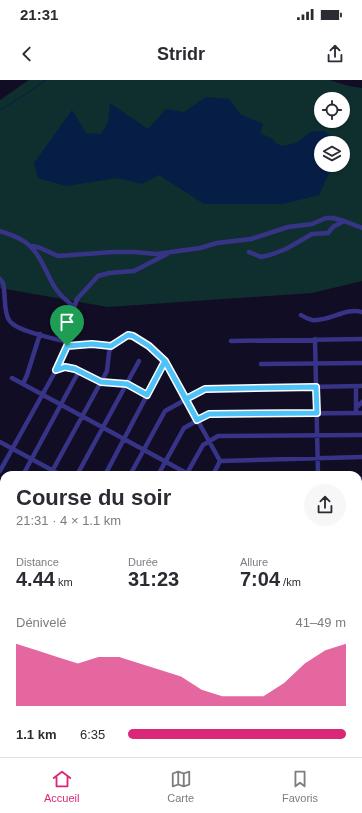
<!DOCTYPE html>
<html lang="fr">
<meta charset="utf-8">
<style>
:root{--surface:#fff;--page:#f7f7f7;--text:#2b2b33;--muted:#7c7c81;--line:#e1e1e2;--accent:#db2777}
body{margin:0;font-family:Helvetica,sans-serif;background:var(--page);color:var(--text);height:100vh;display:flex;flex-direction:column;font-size:15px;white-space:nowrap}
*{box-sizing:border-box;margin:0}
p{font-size:13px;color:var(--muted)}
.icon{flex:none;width:22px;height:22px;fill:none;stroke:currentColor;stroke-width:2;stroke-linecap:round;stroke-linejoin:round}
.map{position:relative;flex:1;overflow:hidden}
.drawer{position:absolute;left:0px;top:391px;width:362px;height:286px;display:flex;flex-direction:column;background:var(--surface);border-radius:12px 12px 0 0;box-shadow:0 1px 3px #0004}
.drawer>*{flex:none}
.buttons{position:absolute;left:314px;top:12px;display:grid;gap:8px}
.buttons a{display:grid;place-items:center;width:36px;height:36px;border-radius:50%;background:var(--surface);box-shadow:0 1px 3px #0004;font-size:20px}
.pin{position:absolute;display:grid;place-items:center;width:34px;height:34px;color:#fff;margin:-41px -17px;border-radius:50% 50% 50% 0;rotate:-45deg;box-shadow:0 0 4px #0007}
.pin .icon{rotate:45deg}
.round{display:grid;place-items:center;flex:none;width:42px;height:42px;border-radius:21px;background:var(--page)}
.head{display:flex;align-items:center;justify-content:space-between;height:68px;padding:0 16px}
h1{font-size:22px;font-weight:700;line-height:30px}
.metrics{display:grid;grid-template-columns:repeat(3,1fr);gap:6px;height:68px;padding:4px 16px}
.metrics div{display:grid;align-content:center}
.metrics b{font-size:20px;font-weight:700}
.metrics small{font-size:11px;font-weight:400}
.metrics p{font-size:11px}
.chart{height:112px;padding:8px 16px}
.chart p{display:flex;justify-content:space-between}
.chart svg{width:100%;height:72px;margin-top:4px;fill:var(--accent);opacity:.7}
ul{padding:0 16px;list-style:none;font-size:13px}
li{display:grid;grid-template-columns:64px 48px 1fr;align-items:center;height:30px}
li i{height:10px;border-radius:5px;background:var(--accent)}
.status{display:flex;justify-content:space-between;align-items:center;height:28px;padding:0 20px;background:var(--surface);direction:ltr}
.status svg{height:11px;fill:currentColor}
header{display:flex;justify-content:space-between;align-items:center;height:52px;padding:0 16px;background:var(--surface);font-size:18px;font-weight:700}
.menu{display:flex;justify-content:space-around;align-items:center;height:56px;border-top:1px solid var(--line);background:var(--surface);font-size:11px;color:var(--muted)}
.menu a{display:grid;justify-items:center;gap:2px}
.menu .current{color:var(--accent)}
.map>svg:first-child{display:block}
</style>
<div class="status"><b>21:31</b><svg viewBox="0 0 49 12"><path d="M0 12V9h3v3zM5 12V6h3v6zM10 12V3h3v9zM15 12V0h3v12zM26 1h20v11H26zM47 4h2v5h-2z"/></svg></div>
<header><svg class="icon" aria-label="back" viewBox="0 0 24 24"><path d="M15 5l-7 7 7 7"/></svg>Stridr<svg class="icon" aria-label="share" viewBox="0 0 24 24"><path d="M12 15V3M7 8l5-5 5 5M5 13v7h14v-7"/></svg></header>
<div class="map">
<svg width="362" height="677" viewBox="0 0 362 677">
<rect width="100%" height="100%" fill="#110d25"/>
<path fill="#0f2f2e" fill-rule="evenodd" d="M29,0H329L349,6L362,8V201L312,213L108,227L0,208V20ZM321,19H343V41H321ZM321,63H343V85H321Z
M4,449V502L0,504V455Z"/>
<path fill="#061d45" d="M206,17L229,19L240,34L263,44L260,53L273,59L276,63L282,66L296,63L312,51H325L332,58L330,63H321V85H333L319,115L283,124H204L159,95L142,104L118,98L66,106L38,98L34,83L72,30L86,53L101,54L108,42L110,23L148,49L166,29L184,32Z
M165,673H196V677H165Z"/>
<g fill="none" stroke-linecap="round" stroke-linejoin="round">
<path stroke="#061d45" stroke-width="1" d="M0,30L23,16L46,0"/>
<path stroke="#373487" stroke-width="4.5" d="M0,151C11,155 22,158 30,166C42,177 46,193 54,206C59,215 66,220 73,226V249L60,283L0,391
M30,166L38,167L58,176L113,172H134L157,174L200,168L217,163L251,159L288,147L312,144L326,138H333L344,141L362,148
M249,172L261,177L270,175L286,169L312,154L328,153L333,147L344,141
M0,199L3,203C6,214 3,231 9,240C15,251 55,259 68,262
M74,228L77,219L98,196L109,193L134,191L167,174
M301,235C304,237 308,239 312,240C330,242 345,227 362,232
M315,259L318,395
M231,261L362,259
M67,266L92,264L111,266L128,255H131L149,266L165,281L220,381
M261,284L362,283
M56,291L65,287L75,289L101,302L127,304L147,315
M12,298L190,395
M23,304L27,295L40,254
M356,307V333
M356,328L362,322
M0,362L61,395
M220,381L362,377
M23,395L79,291
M50,395L107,291L109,273L111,266
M77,395L139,281
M105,395L165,281
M130,395L165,331L205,309L362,306
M158,395L184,348L209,334L362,333
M186,395L203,365L218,356L362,355
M213,395L220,381
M358,399H362
M0,437L4,429
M0,445L4,447
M0,528L4,530
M358,558H362
M0,560L4,551
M358,581H362
M0,582L4,584
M358,604H362
M0,621L4,612
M358,629L362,625
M358,664L362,659
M200,673V677
M222,673V677
M244,673L245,677
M268,673V677
M317,673L322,677
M30,677L31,673
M55,677L57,673
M84,677L87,673
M114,677L117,673
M305,677L311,673
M346,677L350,673"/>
</g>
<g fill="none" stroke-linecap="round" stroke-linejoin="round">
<g stroke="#fff" stroke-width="8">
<path id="route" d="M67,266L56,290L65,287L75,289L101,302L127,304L147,315L165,281L186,319L205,309L316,307L317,333L209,334L197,340L165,281L149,266L133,256L128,255L111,266L92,264L67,266"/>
</g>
<use href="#route" stroke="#4fc3f7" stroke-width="5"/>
</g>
</svg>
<div class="buttons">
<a><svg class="icon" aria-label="locate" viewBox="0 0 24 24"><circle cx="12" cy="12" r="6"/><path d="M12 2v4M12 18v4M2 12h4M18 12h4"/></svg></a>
<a><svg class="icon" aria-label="layers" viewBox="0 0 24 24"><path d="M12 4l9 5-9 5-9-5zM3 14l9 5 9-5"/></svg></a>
</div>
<div class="pin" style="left:67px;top:266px;background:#1e9e55"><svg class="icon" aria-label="arrive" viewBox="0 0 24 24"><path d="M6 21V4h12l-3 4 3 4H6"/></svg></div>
<section class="drawer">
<div class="head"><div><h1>Course du soir</h1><p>21:31 · 4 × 1.1 km</p></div><a class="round"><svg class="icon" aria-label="share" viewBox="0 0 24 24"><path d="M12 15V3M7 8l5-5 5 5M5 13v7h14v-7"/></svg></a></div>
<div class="metrics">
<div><p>Distance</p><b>4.44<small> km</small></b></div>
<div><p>Durée</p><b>31:23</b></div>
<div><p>Allure</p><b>7:04<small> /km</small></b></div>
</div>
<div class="chart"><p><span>Dénivelé</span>41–49 m</p>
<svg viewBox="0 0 160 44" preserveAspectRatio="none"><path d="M0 44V6L10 10L20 14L30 18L40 14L50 14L60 18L70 22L80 26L90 34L100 38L110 38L120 38L130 30L140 18L150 10L160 6V44z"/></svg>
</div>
<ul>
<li><b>1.1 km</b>6:35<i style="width:100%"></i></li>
</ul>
</section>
</div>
<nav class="menu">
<a class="current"><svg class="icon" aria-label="home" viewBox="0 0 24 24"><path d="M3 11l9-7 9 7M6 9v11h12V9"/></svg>Accueil</a>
<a><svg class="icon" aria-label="map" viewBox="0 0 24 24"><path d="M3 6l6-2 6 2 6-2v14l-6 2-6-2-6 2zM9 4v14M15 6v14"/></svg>Carte</a>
<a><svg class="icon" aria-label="saved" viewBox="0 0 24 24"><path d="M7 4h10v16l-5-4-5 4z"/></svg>Favoris</a>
</nav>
